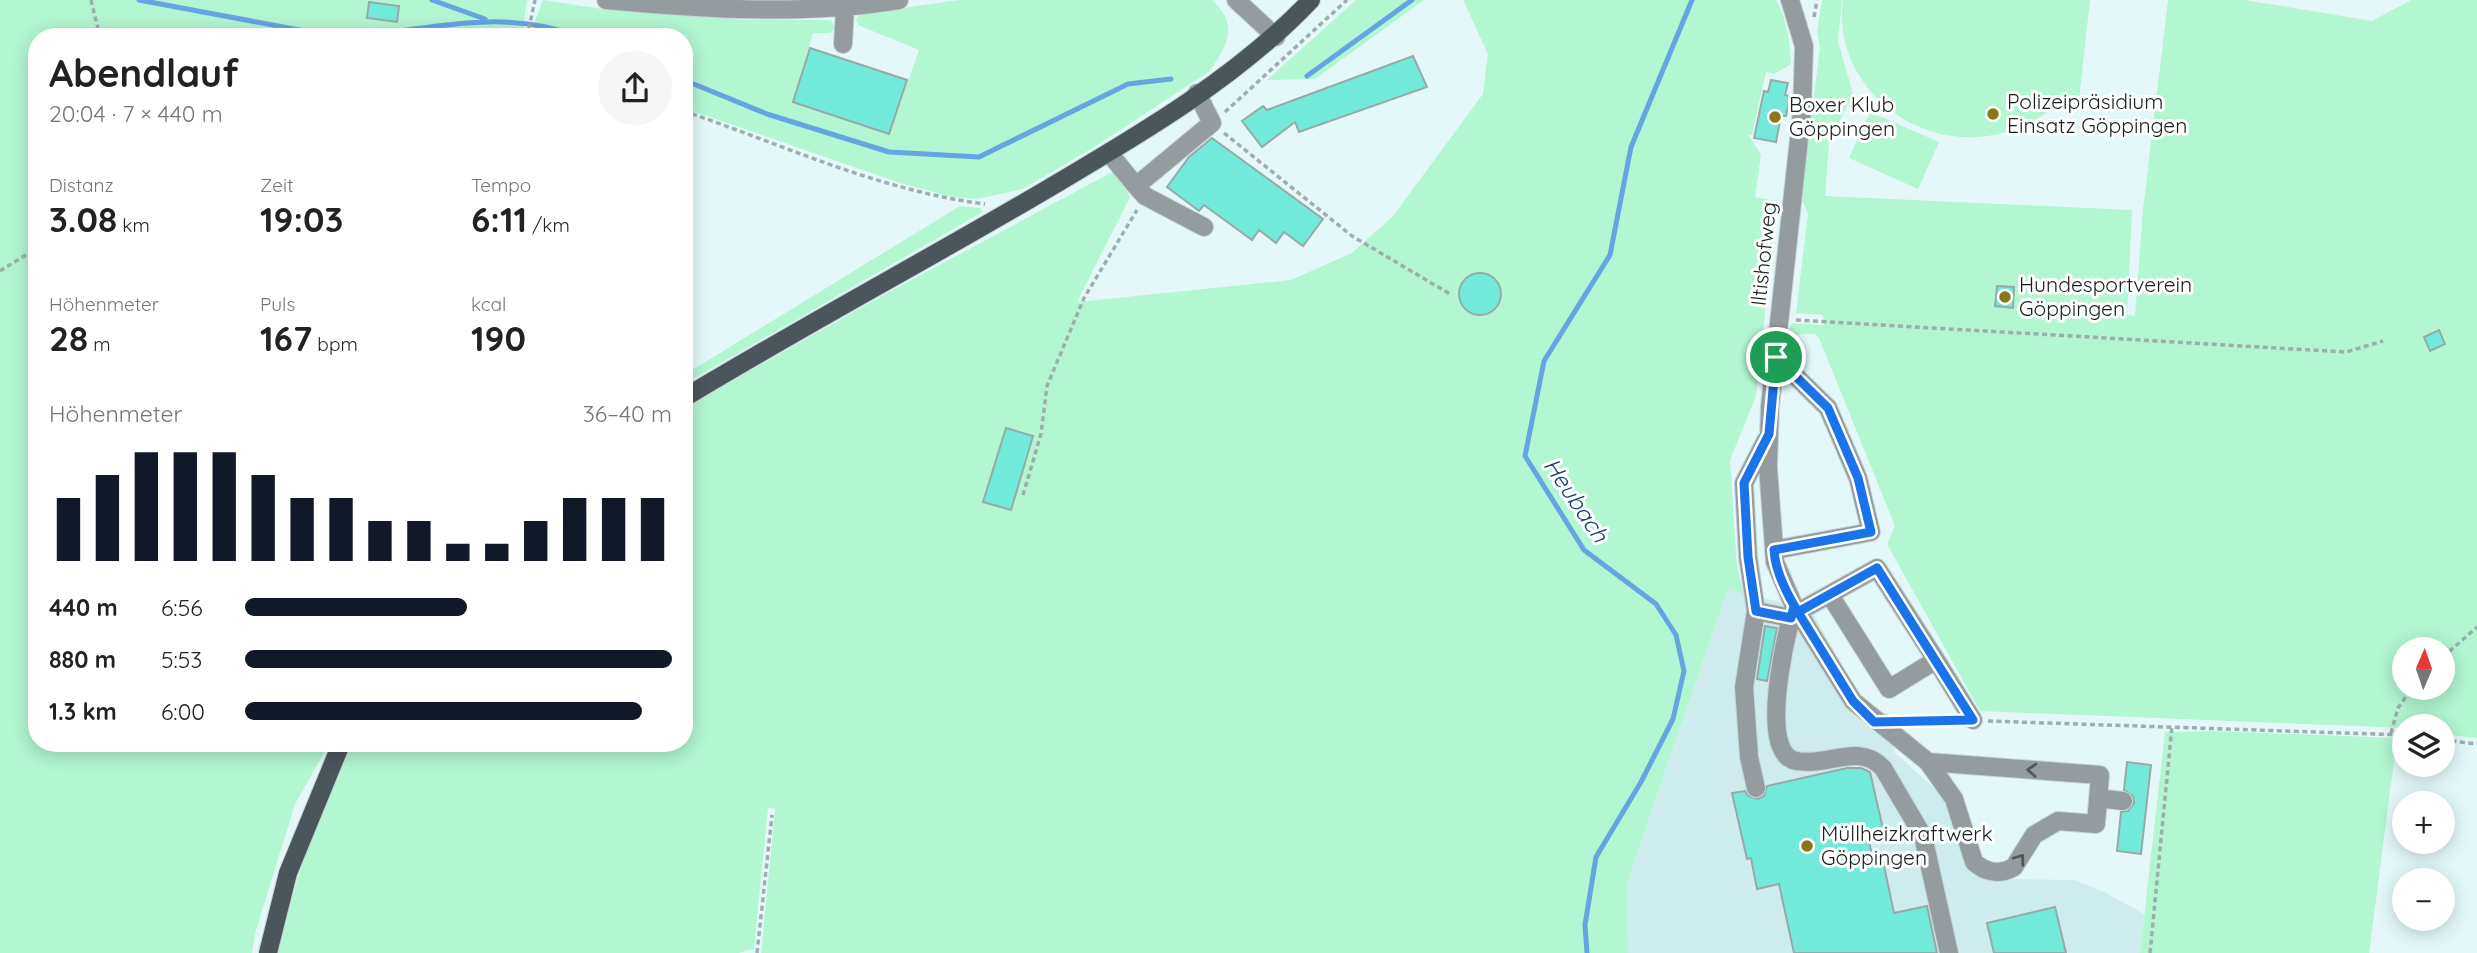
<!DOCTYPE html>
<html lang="de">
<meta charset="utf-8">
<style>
:root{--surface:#fff;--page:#f6f6f6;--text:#222;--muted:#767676;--accent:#111827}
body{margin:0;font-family:Quicksand,sans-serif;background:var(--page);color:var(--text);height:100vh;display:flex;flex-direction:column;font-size:26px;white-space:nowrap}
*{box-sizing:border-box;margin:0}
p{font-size:23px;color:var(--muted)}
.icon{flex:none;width:38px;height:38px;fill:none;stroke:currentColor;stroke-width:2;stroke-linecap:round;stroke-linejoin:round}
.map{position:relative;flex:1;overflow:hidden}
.details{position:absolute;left:28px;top:28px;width:665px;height:724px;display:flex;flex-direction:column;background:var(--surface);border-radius:28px;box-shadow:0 4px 18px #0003}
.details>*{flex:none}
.needle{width:46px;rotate:2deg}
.tools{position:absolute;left:2392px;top:637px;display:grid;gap:14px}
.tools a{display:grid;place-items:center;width:63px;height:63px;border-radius:50%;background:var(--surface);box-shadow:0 4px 18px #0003;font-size:35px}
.pin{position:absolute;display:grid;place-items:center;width:60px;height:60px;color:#fff;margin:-30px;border:4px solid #fff;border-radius:50%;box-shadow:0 2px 7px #0007}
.round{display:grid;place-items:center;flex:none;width:74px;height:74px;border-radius:37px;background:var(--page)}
.headline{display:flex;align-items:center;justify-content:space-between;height:119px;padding:0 21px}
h1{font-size:38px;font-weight:700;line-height:52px}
.stats{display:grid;grid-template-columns:repeat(3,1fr);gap:10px;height:119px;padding:7px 21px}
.stats div{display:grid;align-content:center}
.stats b{font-size:35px;font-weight:700}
.stats small{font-size:19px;font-weight:400}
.stats p{font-size:19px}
.chart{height:196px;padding:14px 21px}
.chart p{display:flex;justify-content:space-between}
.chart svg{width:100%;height:126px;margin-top:7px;stroke:var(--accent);stroke-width:6}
ul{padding:0 21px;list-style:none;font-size:23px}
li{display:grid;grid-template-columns:112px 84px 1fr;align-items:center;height:52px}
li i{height:18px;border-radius:9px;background:var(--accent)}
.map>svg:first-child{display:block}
</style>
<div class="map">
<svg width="2477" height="953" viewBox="0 0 2477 953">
<rect width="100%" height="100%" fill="#e4f8fa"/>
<path fill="#ceebee" d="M1728,588L1790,605L1804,597L1861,700L1873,709L1888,714L1894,752L1943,796L1991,879L2075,880L2104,892L2144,914L2140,953H1628L1627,885Z"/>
<path fill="#b2f6d2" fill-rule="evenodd" d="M0,0H527L522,37H37V744H329L295,804L256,930L252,953H0Z
M543,0L615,11L744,20H831L835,28L830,33H813L793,102L889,134L919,50L858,25L856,19L861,14L959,0H1212C1239,25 1228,44 1210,71L1096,146L1023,189L977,199L952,197L900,183L684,108V37H529Z
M1356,0H1424L1315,79L1267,80Z
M1463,0H1776C1787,20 1790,41 1791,64L1774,74L1766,72L1752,135L1748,134L1761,155L1755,197L1777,201L1756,396L1730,460L1737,567L1744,594L1728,588L1627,884L1628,953H761L775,810L778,809L768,808L754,949L738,953H277C295,880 318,811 353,744H684V408L891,291L1114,171L1130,197L1077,302L1291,280L1352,253L1393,216L1483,94L1488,54ZM1006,428L1033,436L1010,510L983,501Z
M1822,0H1842L1838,41L1853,94L1829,143L1825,196L2132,210L2127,315L2135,316L2143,210L2168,0H2245L2372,21L2411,0H2477V738L2443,734V726L2404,728L1980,711L1887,544L1895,526L1819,338L1815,334L1786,335L1792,323L1824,325L1823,315L1796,313L1808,214L1801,198L1820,48L1817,31ZM2404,649H2443V688H2404Z
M1843,0H2090L2078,108C2072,107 2062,105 2056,107C2051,108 2044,115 2038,118C2020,129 1999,136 1977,137C1902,142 1832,76 1843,0Z
M1870,112L1939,142L1918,189L1849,158Z
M960,206L980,208L983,212L684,384V375Z
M2212,731L2397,738L2369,953H2140L2165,732Z"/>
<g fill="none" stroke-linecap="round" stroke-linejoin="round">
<path stroke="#65a5e2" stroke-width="5" d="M139,0L337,37
M432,0L485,19
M356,37C429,28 509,8 580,37
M1307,76L1412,0
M684,80L767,114L889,152L979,157L1128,84L1171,79
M1587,953L1585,925L1596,857L1641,782L1673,719L1684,671L1676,635L1656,604L1584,550L1525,456L1544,361L1610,255L1631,147L1692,0"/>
</g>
<path fill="#72ead9" stroke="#98aaa7" stroke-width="2" d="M369,2L399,6L397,22L367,18Z
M810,48L907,80L889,134L793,102Z
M1413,56L1427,87L1299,132L1295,122L1262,147L1242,121L1263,106L1267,110Z
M1771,80L1788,83L1785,95L1790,96L1786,116H1781L1776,142L1754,138L1764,91L1768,92Z
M1212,138L1323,219L1303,246L1284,232L1276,243L1259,230L1252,240L1204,205L1199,211L1167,187L1189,157Z
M1459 294a21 21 0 1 1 42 0a21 21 0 1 1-42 0Z
M1997,286L2014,287L2013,308L1995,306Z
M2439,330L2445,344L2430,351L2424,337Z
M1006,428L1033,436L1011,510L983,502Z
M1765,626L1777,628L1767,681L1757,679Z
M2127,762L2151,765L2141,854L2117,851L2121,812L2128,811L2134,803L2133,796L2124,790Z
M1847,768H1861L1870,772L1883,829L1867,833L1874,863L1883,861L1894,913L1927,906L1937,953H1794L1779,884L1757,889L1751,858L1747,859L1732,793L1745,791L1748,796L1758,799L1764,796L1767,786Z
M2055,907L2066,953H1994L1987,923Z"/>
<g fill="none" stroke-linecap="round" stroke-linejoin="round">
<g stroke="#c4d5d7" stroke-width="20">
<path id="minor" d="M606,0C703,9 802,16 899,0
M1236,0L1276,37
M1790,0L1804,46L1802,111L1770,406L1768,467L1775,562L1794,606L1853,701L1928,762L1954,799L1974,862C1986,873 2001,875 2014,867L2034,835L2058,821L2096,824L2100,775L1928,762
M843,44L845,9
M1109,153L1136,186L1212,123L1197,93
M1136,186L1145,196L1204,227
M1766,440L1744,483L1748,557L1756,611L1791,618
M1774,550L1871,532L1858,478L1828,408L1776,357
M1794,606C1787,632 1756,755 1797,761C1828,767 1859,742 1883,768L1923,836L1949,953
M1798,612L1877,568L1936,660L1889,689L1830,595
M1936,660L1973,720
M1756,788L1749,757L1744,687L1756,611
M2098,798L2123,801"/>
</g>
<g stroke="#c4d5d7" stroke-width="20">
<path id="major" d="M684,398C803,326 925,261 1044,191C1137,136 1236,79 1311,0
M268,953L288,873L341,744"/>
</g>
<path stroke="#9eaeaf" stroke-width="3.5" stroke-dasharray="5 3.5" stroke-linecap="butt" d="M91,0L100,37
M1814,17L1817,0
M527,37L535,0
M684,111C783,145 881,191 985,204
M1225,112L1347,0
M1224,133L1352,236L1450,294
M0,271L37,248
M1796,320L2346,352L2383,341
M1023,495L1041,434L1047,386L1084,298L1137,210
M2443,657L2477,627
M1904,721L1953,720
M1988,721L2404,735
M2391,733L2398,708L2412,688
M2443,740L2477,744
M757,953L772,815
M2150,953L2172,726"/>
<use href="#minor" stroke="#959c9f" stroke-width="18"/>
<use href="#major" stroke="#4a565b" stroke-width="18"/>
</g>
<defs><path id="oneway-chevron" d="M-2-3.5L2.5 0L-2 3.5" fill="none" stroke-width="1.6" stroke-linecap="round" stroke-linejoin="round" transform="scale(1.75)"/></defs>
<g stroke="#515859">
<use href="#oneway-chevron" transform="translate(2032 770) rotate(-176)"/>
<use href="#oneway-chevron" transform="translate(2020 859) rotate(-54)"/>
</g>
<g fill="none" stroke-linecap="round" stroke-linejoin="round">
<g stroke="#fff" stroke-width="14">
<path id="route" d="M1776,357L1769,434L1744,483L1748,557L1756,611L1791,618L1794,606L1798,612L1853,701L1874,722L1973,720L1877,568L1798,612C1787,594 1775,571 1774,550L1871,532L1858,478L1828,408L1776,357"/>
</g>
<use href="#route" stroke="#1a73e8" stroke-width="9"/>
</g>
<g fill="#897619" stroke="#fff" stroke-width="2.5">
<circle cx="1993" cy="114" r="7"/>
<circle cx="1775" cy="117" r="7"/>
<circle cx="2005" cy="297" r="7"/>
<circle cx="1807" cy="846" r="7"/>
</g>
<g text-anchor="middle" stroke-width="6" stroke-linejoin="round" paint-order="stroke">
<g font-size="21" fill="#192020" stroke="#fff" text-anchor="start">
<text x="2007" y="109">Polizeipräsidium<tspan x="2007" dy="24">Einsatz Göppingen</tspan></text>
<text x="1789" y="112">Boxer Klub<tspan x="1789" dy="24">Göppingen</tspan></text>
<text x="2019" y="292">Hundesportverein<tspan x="2019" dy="24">Göppingen</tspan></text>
<text x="1821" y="841">Müllheizkraftwerk<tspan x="1821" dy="24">Göppingen</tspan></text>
</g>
<g font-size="21" fill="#192020" stroke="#fff">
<text transform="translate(1764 254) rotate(-84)" y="7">Iltishofweg</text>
</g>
<g font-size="23" font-style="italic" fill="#13436b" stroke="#fff">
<text transform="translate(1576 500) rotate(56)" y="8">Heubach</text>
</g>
</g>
</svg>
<div class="tools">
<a><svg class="needle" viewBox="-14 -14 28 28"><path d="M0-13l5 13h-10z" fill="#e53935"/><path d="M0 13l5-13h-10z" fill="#767676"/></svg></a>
<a><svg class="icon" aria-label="layers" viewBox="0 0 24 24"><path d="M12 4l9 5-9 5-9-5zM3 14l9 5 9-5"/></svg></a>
<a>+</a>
<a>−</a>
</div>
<div class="pin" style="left:1776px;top:357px;background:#1e9e55"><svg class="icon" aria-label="arrive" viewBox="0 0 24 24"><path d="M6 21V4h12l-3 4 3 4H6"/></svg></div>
<section class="details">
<div class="headline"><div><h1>Abendlauf</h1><p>20:04 · 7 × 440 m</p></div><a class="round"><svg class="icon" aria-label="share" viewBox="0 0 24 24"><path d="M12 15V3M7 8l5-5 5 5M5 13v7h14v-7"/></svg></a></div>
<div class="stats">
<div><p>Distanz</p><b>3.08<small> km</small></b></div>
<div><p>Zeit</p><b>19:03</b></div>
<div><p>Tempo</p><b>6:11<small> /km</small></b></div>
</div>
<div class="stats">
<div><p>Höhenmeter</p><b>28<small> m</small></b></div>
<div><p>Puls</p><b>167<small> bpm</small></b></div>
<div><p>kcal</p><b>190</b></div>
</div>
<div class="chart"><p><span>Höhenmeter</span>36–40 m</p>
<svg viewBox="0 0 160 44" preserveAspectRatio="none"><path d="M5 44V22M15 44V14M25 44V6M35 44V6M45 44V6M55 44V14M65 44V22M75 44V22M85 44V30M95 44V30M105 44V38M115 44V38M125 44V30M135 44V22M145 44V22M155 44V22"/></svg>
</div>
<ul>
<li><b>440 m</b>6:56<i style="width:52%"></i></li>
<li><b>880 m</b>5:53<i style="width:100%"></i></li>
<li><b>1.3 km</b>6:00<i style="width:93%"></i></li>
</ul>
</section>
</div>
